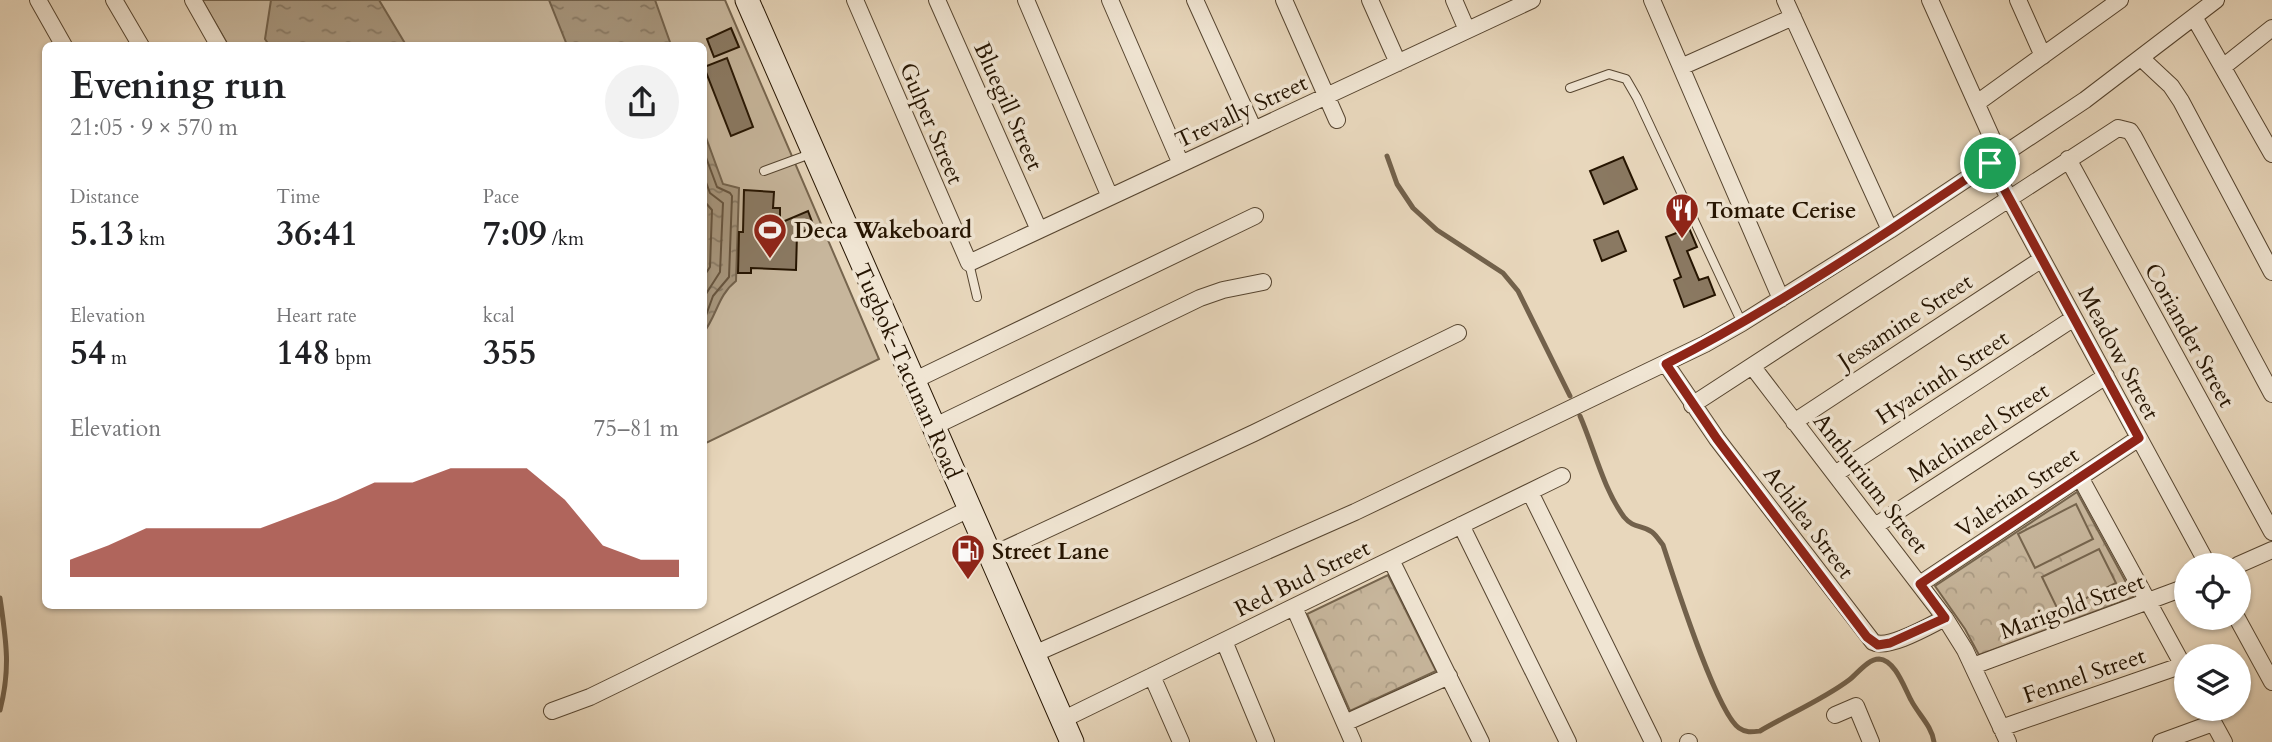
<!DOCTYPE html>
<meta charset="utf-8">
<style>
:root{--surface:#fff;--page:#f2f2f2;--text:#202124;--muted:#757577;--accent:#8f2418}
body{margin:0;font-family:Cardo,serif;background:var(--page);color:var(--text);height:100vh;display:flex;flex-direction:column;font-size:26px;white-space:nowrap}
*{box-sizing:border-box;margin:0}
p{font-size:23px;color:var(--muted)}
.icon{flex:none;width:38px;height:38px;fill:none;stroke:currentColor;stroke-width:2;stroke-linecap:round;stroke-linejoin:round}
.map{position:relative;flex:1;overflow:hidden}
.panel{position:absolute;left:42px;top:42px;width:665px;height:567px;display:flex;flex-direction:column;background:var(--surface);border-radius:10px;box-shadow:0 2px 5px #0004}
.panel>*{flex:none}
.tools{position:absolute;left:2174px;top:553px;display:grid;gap:14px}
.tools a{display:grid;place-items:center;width:77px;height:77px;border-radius:50%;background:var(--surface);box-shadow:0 2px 5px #0004;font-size:35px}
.pin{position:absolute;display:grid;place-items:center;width:60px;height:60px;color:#fff;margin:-30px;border:4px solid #fff;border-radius:50%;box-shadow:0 2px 7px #0007}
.round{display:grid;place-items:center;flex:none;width:74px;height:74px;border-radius:37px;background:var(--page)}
.overview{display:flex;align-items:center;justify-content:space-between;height:119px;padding:0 28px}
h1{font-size:38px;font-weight:600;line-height:52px}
.stats{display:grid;grid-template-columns:repeat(3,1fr);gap:10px;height:119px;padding:7px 28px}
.stats div{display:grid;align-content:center}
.stats b{font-size:35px;font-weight:600}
.stats small{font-size:19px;font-weight:400}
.stats p{font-size:19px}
.chart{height:196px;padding:14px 28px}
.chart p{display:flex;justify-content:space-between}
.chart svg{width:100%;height:126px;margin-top:7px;fill:var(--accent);opacity:.7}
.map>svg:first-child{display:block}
</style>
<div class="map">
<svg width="2272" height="742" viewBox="0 0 2272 742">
<defs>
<pattern id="park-crowns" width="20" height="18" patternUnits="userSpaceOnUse" patternTransform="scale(1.75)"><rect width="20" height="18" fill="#c7b69c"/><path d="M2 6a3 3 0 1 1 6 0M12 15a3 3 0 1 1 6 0" fill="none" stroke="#ab9c85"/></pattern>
<pattern id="water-ripples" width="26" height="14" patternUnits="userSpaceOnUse" patternTransform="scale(1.75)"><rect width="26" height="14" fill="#a6957c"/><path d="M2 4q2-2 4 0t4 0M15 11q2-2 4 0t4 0" fill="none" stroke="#877863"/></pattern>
</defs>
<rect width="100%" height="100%" fill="#e8d7bc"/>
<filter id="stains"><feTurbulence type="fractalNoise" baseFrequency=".00286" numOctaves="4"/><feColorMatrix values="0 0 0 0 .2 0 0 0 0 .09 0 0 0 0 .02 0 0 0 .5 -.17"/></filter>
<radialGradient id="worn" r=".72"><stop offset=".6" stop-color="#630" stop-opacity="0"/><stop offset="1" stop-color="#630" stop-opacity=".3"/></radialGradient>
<path fill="url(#park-crowns)" stroke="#76654e" stroke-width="2" d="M2077,492L2134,597L1979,655L1965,629L1935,586Z
M1388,575L1436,671L1350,711L1307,614Z"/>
<path fill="#c7b69c" stroke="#76654e" stroke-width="2" d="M202,0H725L879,359L704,444V46L228,45Z
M2076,504L2093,539L2035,568L2018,534Z
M2099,549L2116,583L2059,612L2042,577Z"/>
<path fill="url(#water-ripples)" stroke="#72614b" stroke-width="2" d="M271,0H379L406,45H269L265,39Z
M549,0H655L671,45H567Z
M704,132L723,184L739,188L736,281C718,295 717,315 704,332Z"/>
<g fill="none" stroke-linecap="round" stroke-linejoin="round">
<path stroke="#66543e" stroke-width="2" d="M704,152L717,187L730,193L732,196L729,277L713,296L704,321
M704,177L710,193L723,203L720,272L704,297
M704,201L712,210L710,267L704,276"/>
<path stroke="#72614b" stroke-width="5" d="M1387,156L1397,184L1413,208L1437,230L1503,273L1518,291L1570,396
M1580,416C1594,448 1603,488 1624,517C1634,529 1641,524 1652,532C1656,535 1659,540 1663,545C1674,578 1716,712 1739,728C1746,733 1752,732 1760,731C1787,715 1824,699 1849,680C1857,674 1868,659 1879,659C1895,660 1904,687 1911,700C1918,714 1932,726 1934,742
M0,598C6,640 11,668 0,710"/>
</g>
<path fill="#8a7962" stroke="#251401" stroke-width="2" d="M731,28L739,47L714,57L707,39Z
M727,58L753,127L731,136L704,67Z
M1623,157L1637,189L1604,204L1590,171Z
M744,190L774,192L773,208H780V223L808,211L814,227L797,234L796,270L751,268V273H738L739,232H743Z
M1689,228L1697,247L1687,251L1699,280L1708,277L1715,295L1684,307L1674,280L1681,277L1666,237Z
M1618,231L1626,251L1602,261L1594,240Z"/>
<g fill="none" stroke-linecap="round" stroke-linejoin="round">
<g stroke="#564530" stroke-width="10">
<path id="lane" d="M1570,88L1609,74L1626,79L1637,98L1742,323
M764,171L813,153
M969,263L977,297"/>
</g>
<g stroke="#564530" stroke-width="18">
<path id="street" d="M38,0L64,46
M114,0L141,46
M193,0L219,46
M855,0L969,263L1532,0
M937,0L1039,230
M1026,0L1110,197
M1110,0L1181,164
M1195,0L1254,130
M1284,0L1337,120
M1370,0L1398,63
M1454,0L1467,30
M1652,0L1781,299
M1785,0L1890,230
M1930,0L2000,156
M2018,0L2043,56
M2194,17L2272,154
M2141,58L2171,86L2181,101L2272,272
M1681,67L1793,17
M2223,67L2272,28
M1977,103L2120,0
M2068,159L2272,532
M1990,163L2208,565
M1666,364L1717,439L1873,642C1888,650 1929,626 1945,618
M1752,366L1945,618L1965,650L2008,742
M913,381L1255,216
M1692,405L2118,128L2130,131L2134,137L2272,394
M1794,422L2042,259
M933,427L1200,298L1223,290L1263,282
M1835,474L2074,318
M2080,477L2186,671
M1530,492L1653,742
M1461,525L1568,742
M1875,526L2106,376
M990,556L1254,433L1458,333
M1391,560L1481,742
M2238,565L2272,550
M1920,584L2139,438
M1294,607L1353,742
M2237,618L2272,682
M1224,641L1266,742
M1034,654L1355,512L1705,344L1742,323L1890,230L2085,100L2216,0
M1973,666L2186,587
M1152,676L1181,742
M2206,709L2224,742
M552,711L590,697L627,679L969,509
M1835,715L1856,706L1871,742
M1062,720L1562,476
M1345,723L1449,676
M2001,728L2183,665
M1688,742H1689
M2161,742L2213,723"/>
</g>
<g stroke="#251401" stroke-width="25">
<path id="secondary" d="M747,0L1072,742"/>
</g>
<use href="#lane" stroke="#f0e5d3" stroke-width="8"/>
<use href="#street" stroke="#f0e5d3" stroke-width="16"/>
<use href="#secondary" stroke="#f0e5d3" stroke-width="23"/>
</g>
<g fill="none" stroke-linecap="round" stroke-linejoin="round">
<g stroke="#fff" stroke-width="14">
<path id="route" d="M1990,163L2139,438L1920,584L1945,618L1890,643L1878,645L1867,637L1717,439L1666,364C1779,306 1885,234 1990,163Z"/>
</g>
<use href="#route" stroke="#8f2418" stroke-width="9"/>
</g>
<defs>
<g id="restaurant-pin" transform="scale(1.75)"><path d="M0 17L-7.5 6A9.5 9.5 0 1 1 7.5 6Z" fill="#8f2418" stroke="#f0e5d3"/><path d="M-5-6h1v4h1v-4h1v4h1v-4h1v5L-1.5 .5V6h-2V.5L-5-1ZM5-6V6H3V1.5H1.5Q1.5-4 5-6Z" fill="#fff"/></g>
<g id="stadium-pin" transform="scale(1.75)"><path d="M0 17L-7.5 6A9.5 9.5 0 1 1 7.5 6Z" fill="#8f2418" stroke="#f0e5d3"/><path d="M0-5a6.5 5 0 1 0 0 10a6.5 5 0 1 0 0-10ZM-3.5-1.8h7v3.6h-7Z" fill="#fff"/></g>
<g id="fuel-pin" transform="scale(1.75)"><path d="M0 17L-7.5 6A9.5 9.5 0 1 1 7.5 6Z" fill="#8f2418" stroke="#f0e5d3"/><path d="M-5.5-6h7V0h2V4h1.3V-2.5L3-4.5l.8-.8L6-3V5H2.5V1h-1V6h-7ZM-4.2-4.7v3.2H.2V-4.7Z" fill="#fff"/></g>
</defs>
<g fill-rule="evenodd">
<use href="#restaurant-pin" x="1682" y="210"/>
<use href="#stadium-pin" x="770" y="230"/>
<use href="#fuel-pin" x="968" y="551"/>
</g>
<g text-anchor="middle" stroke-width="7" stroke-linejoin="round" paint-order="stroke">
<g font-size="23" fill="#251401" stroke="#f0e5d3">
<text transform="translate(1009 106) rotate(66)" y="8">Bluegill Street</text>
<text transform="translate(1241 111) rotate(-25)" y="8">Trevally Street</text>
<text transform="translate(932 123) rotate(67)" y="8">Gulper Street</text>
<text transform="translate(1905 321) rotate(-33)" y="8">Jessamine Street</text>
<text transform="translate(2190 335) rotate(61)" y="8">Coriander Street</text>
<text transform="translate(2119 353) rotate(62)" y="8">Meadow Street</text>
<text transform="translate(908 371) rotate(66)" y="8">Tugbok-Tacunan Road</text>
<text transform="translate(1942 377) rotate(-33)" y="8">Hyacinth Street</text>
<text transform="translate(1978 432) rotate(-33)" y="8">Machineel Street</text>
<text transform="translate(1871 483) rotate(52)" y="8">Anthurium Street</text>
<text transform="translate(2017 492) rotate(-34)" y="8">Valerian Street</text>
<text transform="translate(1809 522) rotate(53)" y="8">Achilea Street</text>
<text transform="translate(1302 578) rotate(-26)" y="8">Red Bud Street</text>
<text transform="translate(2072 606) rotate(-20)" y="8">Marigold Street</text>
<text transform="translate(2084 675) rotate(-19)" y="8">Fennel Street</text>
</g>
<g font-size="23" font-weight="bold" fill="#251401" stroke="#f0e5d3" text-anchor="start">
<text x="1706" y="218">Tomate Cerise</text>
<text x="794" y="238">Deca Wakeboard</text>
<text x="992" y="559">Street Lane</text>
</g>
</g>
<rect width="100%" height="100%" filter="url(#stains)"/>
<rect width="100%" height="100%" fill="url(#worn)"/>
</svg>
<div class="tools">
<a><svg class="icon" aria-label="locate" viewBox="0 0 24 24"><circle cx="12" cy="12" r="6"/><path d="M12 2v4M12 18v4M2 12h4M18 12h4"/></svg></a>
<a><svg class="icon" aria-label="layers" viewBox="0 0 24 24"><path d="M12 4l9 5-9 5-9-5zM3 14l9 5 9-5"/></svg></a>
</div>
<div class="pin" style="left:1990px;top:163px;background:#1e9e55"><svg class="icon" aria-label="arrive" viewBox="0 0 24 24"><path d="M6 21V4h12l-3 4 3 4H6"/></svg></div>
<section class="panel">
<div class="overview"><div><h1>Evening run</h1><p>21:05 · 9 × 570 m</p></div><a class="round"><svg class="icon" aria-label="share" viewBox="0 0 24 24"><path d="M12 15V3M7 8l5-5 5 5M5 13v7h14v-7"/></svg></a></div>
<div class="stats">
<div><p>Distance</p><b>5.13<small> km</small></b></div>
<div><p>Time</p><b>36:41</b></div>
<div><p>Pace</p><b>7:09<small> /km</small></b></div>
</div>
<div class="stats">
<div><p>Elevation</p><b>54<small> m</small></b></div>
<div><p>Heart rate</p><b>148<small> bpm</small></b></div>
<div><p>kcal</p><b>355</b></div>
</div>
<div class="chart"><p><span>Elevation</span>75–81 m</p>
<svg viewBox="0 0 160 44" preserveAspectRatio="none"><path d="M0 44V38L10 33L20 27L30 27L40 27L50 27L60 22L70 17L80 11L90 11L100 6L110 6L120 6L130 17L140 33L150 38L160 38V44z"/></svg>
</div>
</section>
</div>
